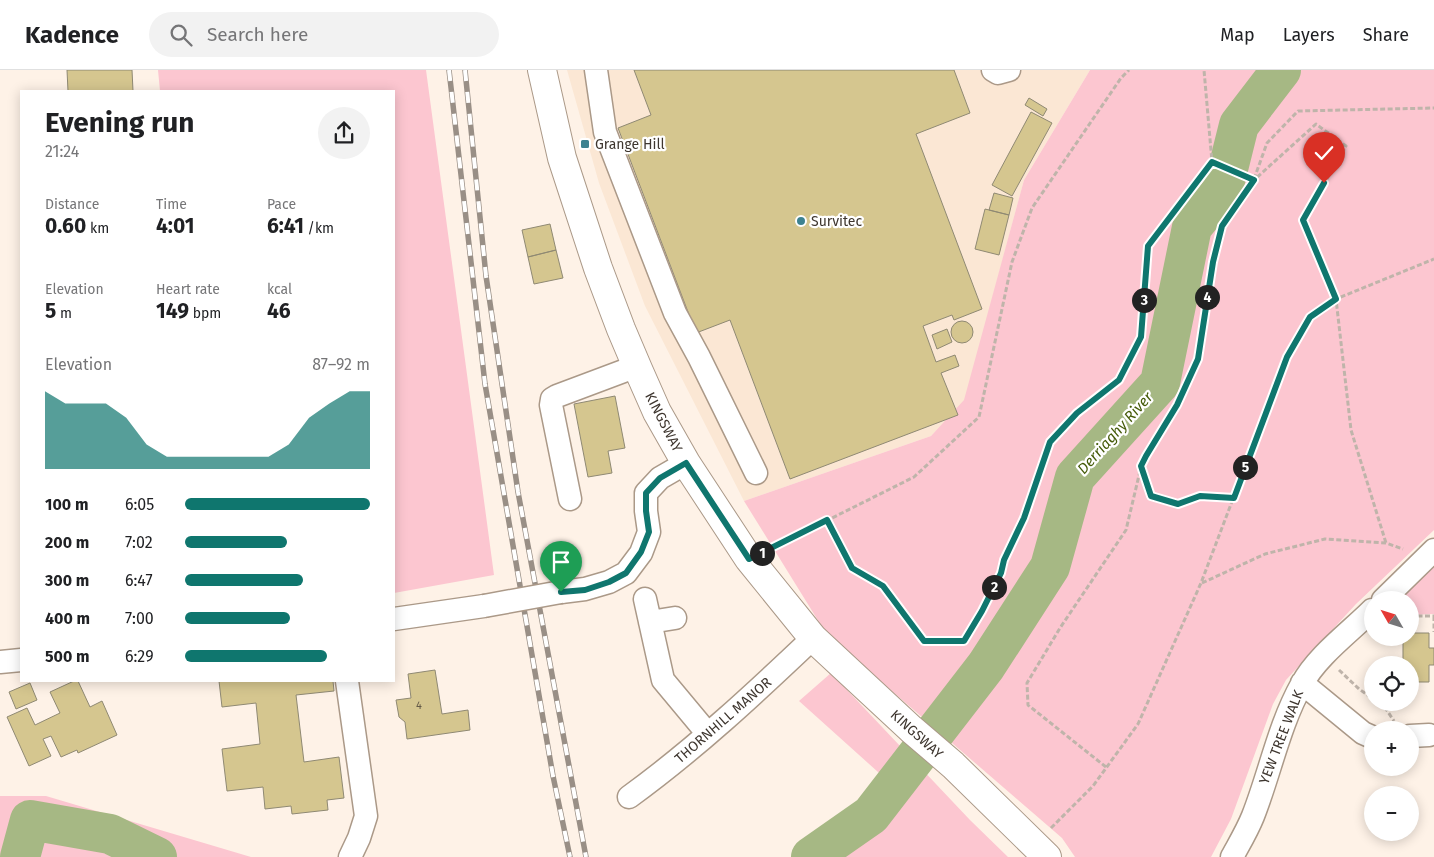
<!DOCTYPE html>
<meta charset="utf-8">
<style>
:root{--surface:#fff;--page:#f2f2f2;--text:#202124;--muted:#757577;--line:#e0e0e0;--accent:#0f766e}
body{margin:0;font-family:"Fira Sans",sans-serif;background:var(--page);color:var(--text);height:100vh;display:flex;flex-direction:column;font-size:19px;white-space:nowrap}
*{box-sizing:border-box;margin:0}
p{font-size:16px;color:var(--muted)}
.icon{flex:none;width:28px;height:28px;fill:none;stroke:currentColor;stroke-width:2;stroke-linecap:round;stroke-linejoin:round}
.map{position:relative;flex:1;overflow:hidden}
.sheet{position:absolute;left:20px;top:20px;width:375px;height:592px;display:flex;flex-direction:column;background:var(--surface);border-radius:0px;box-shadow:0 2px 12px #0003}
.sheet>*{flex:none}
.needle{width:32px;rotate:309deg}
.fabs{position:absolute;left:1364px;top:521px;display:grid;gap:10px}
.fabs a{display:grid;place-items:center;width:55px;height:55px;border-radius:50%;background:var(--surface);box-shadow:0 2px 12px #0003;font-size:25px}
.pin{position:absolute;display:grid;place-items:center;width:42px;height:42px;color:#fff;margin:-51px -21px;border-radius:50% 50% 50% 0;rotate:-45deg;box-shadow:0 0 5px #0007}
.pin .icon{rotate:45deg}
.km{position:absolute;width:25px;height:25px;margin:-12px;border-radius:50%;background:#222;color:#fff;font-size:14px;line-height:25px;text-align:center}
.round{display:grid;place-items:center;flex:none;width:52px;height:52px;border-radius:26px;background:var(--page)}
.head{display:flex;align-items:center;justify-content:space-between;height:85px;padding:0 25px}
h1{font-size:28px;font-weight:700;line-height:38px}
.metrics{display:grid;grid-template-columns:repeat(3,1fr);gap:8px;height:85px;padding:5px 25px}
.metrics div{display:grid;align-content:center}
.metrics b{font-size:21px;font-weight:700}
.metrics small{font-size:14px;font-weight:400}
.metrics p{font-size:14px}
.chart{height:140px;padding:10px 25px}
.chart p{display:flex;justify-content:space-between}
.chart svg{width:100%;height:90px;margin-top:5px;fill:var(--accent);opacity:.7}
ul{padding:0 25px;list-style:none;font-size:16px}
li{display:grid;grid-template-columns:80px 60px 1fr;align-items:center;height:38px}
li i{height:12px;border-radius:6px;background:var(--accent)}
header{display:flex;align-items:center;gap:30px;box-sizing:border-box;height:70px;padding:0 25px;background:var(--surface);border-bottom:1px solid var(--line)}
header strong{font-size:24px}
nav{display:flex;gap:28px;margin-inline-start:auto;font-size:18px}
.search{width:350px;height:45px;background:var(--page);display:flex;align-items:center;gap:12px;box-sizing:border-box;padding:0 18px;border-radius:28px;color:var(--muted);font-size:19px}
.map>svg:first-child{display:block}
</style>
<header>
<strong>Kadence</strong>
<div class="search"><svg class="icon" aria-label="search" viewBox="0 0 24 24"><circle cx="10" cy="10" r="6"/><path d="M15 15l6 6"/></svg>Search here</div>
<nav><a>Map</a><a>Layers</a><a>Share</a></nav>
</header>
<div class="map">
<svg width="1434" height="787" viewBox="0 0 1434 787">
<rect width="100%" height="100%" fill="#fef2e7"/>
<path fill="#fbe7d4" d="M567,0H1090L1024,110L965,330L931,366L744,431L645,236L599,113Z"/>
<path fill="#fcc6d0" d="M158,0H426L494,505L394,523V21H160Z
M1090,0H1434V460L1356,534L1286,610L1273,634L1231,749L1211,787H1075L1062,768L827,565L744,431L931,366L964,330L1024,110Z
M1434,497V544L1410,545V530H1398Z
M831,603L970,750L1008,787H800L835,764L888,711L799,631Z
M0,726H46L251,787H0Z"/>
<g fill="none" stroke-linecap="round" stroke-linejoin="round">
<path stroke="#a6b884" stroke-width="40" d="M20,787L30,750L110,764L157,787
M811,787L871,745L986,596L1050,497L1075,407L1160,313L1192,157L1223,119L1239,55L1281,0"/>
</g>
<path fill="#d5c68f" stroke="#8f8973" d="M67,0H132L133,21H68Z
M634,0H954L970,43L916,64L982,239L954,250L952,245L923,256L936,292L955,285L959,296L941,303L958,345L790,409L730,250L696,263L618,58L651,45Z
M1029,28L1047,39L1043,46L1025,35Z
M1031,42L1052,53L1012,126L992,115Z
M994,123L1013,128L1009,145L989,140Z
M985,139L1009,145L999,185L975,179Z
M550,154L556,180L528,187L522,160Z
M556,180L563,208L534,214L528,187Z
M951 262a11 11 0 1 1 22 0a11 11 0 1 1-22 0Z
M947,259L952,272L937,279L932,265Z
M615,326L625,378L608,381L612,403L588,407L574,334Z
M1410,563H1429V578H1434V595H1429V612H1410V595H1403V568H1410Z
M435,600L442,644L468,640L470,660L407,669L405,652L399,647L396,630L411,628L408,604Z
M74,611H78L90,637L102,631L117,665L78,683L77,680L61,687L51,666L43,669L51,686L29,696L7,647L27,638L35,655L60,643L50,622Z
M219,611H333L334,621L296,625L304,692L339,687L344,728L327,730L328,740L292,744L291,736L265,739L263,717L227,721L222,679L260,674L256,633L222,637Z
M30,613L37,630L16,639L9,622Z"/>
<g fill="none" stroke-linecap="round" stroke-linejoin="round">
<g stroke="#ab9988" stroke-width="25">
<path id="minor" d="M596,0L605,62L675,243L699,287L756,403
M993,0L998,3L1009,0
M570,429L551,335L552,329L557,326L637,296
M561,522L585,519L609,512L626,503L641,483L649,462L646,441V423L660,408L686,393
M645,529L663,610L708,664
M1383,530L1434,480
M394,549L484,536
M650,552L675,548
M0,592L21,590
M347,611L366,746L359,768L350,787
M1302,613L1363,663L1372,667
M1410,666L1429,665
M629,727C695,679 754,624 813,568
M1232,787C1239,774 1247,761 1253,746C1270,703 1279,655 1302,614C1317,586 1350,562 1372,540"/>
</g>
<g stroke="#ab9988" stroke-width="30">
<path id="major" d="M542,0L562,88L598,198L621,259L638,299L657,342L686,393L749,489L813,568L911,659L953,695L1047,787"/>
</g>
<path stroke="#bfb4aa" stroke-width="3" stroke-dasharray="5 2.5" stroke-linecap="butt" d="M1212,92L1254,110
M1254,109L1267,73L1298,41L1434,38
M1234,428L1200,426L1178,434L1151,427L1141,396L1146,385L1177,335L1198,289L1213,192L1222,156L1254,110L1316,54L1346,76L1303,150L1336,229L1351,360L1386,473
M827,450L853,499L883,516L924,571H964L982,541L1001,503L1004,490L1024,449L1050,372L1077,343L1119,309L1141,267L1149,176L1212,92L1204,0
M772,478L914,407L979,347L1012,192L1032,138L1121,8L1129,0
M1202,513L1265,484L1325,469L1386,473L1403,479
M1410,546H1434
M1434,546V562
M1339,600L1359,619L1372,628
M1379,632L1384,636L1394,651
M1106,697L1028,635L1027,613L1060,558L1126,460L1141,397
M1051,758L1093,716L1138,654L1201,513L1287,287L1310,247L1336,229L1434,189"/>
<use href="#minor" stroke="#fff" stroke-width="22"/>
<use href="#major" stroke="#fff" stroke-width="28"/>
<g stroke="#998f86" stroke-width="5.5">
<path id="rail" d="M449,0L485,314L553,706L570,787
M465,0L486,206L518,422L586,787"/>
</g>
<use href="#rail" stroke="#fff" stroke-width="4" stroke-dasharray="11" stroke-linecap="butt"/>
<g stroke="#ab9988" stroke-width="25" stroke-linecap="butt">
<path id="minor-bridge" d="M484,536L561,522"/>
</g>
<use href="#minor-bridge" stroke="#fff" stroke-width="22"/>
</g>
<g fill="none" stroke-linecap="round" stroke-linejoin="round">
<g stroke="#fff" stroke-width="10">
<path id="route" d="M561,522L585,520L609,512L626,503L641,482L649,462L646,441V423L660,408L686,393L749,489L827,450L852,498L883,516L924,571H964L982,541L1001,503L1004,490L1024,448L1050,372L1077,343L1119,310L1141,267L1148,176L1212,92L1254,110L1222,156L1213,192L1198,289L1177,335L1146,386L1141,396L1151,426L1178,434L1200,426L1234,428L1287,287L1310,247L1336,229L1303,150L1324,113"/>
</g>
<use href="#route" stroke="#0f766e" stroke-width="6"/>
</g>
<g fill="#3d8290" stroke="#fff" stroke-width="2">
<rect x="580" y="69" width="10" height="10" rx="2.5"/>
<circle cx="801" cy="151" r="5"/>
</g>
<g text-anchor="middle" stroke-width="4.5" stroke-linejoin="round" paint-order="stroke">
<g font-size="11" fill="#645a47">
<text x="419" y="639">4</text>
</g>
<g font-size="14" fill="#3e362f" stroke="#fff" text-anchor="start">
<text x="595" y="79">Grange Hill</text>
<text x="811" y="156">Survitec</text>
</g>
<g font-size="14" fill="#3e362f" stroke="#fff">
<text transform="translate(664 352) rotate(63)" y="5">KINGSWAY</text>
<text transform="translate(723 650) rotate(-41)" y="5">THORNHILL MANOR</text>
<text transform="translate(917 664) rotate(42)" y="5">KINGSWAY</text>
<text transform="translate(1281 667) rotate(-69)" y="5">YEW TREE WALK</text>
</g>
<g font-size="15" font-style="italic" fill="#455b09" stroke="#fff">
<text transform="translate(1115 363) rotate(-48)" y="5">Derriaghy River</text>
</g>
</g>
</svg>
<div class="fabs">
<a><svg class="needle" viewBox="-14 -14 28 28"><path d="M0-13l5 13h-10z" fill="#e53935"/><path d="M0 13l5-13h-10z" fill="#757577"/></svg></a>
<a><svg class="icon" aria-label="locate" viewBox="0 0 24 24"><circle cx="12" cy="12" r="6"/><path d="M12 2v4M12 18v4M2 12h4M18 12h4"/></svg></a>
<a>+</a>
<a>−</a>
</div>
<div class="pin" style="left:561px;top:522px;background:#1e9e55"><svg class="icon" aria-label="arrive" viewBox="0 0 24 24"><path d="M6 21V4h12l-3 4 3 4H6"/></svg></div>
<div class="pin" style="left:1324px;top:113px;background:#d93025"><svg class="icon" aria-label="check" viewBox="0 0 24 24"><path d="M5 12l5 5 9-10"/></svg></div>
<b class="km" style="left:762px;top:483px">1</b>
<b class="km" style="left:994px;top:517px">2</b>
<b class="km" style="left:1144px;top:230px">3</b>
<b class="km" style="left:1207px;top:227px">4</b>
<b class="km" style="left:1245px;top:397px">5</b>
<section class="sheet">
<div class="head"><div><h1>Evening run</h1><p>21:24</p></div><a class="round"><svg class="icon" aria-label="share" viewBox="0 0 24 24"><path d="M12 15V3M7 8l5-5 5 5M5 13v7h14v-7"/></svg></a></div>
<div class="metrics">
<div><p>Distance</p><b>0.60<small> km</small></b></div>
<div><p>Time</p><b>4:01</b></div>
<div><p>Pace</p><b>6:41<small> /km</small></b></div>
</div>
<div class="metrics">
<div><p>Elevation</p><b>5<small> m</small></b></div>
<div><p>Heart rate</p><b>149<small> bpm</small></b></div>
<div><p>kcal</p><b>46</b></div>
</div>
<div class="chart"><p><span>Elevation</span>87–92 m</p>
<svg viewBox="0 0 160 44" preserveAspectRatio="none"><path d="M0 44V6L10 12L20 12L30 12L40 19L50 32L60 38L70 38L80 38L90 38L100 38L110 38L120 32L130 19L140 12L150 6L160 6V44z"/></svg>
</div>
<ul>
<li><b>100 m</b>6:05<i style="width:100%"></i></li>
<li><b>200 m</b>7:02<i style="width:55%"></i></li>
<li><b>300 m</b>6:47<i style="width:64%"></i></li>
<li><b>400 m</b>7:00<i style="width:57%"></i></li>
<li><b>500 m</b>6:29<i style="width:77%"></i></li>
</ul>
</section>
</div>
